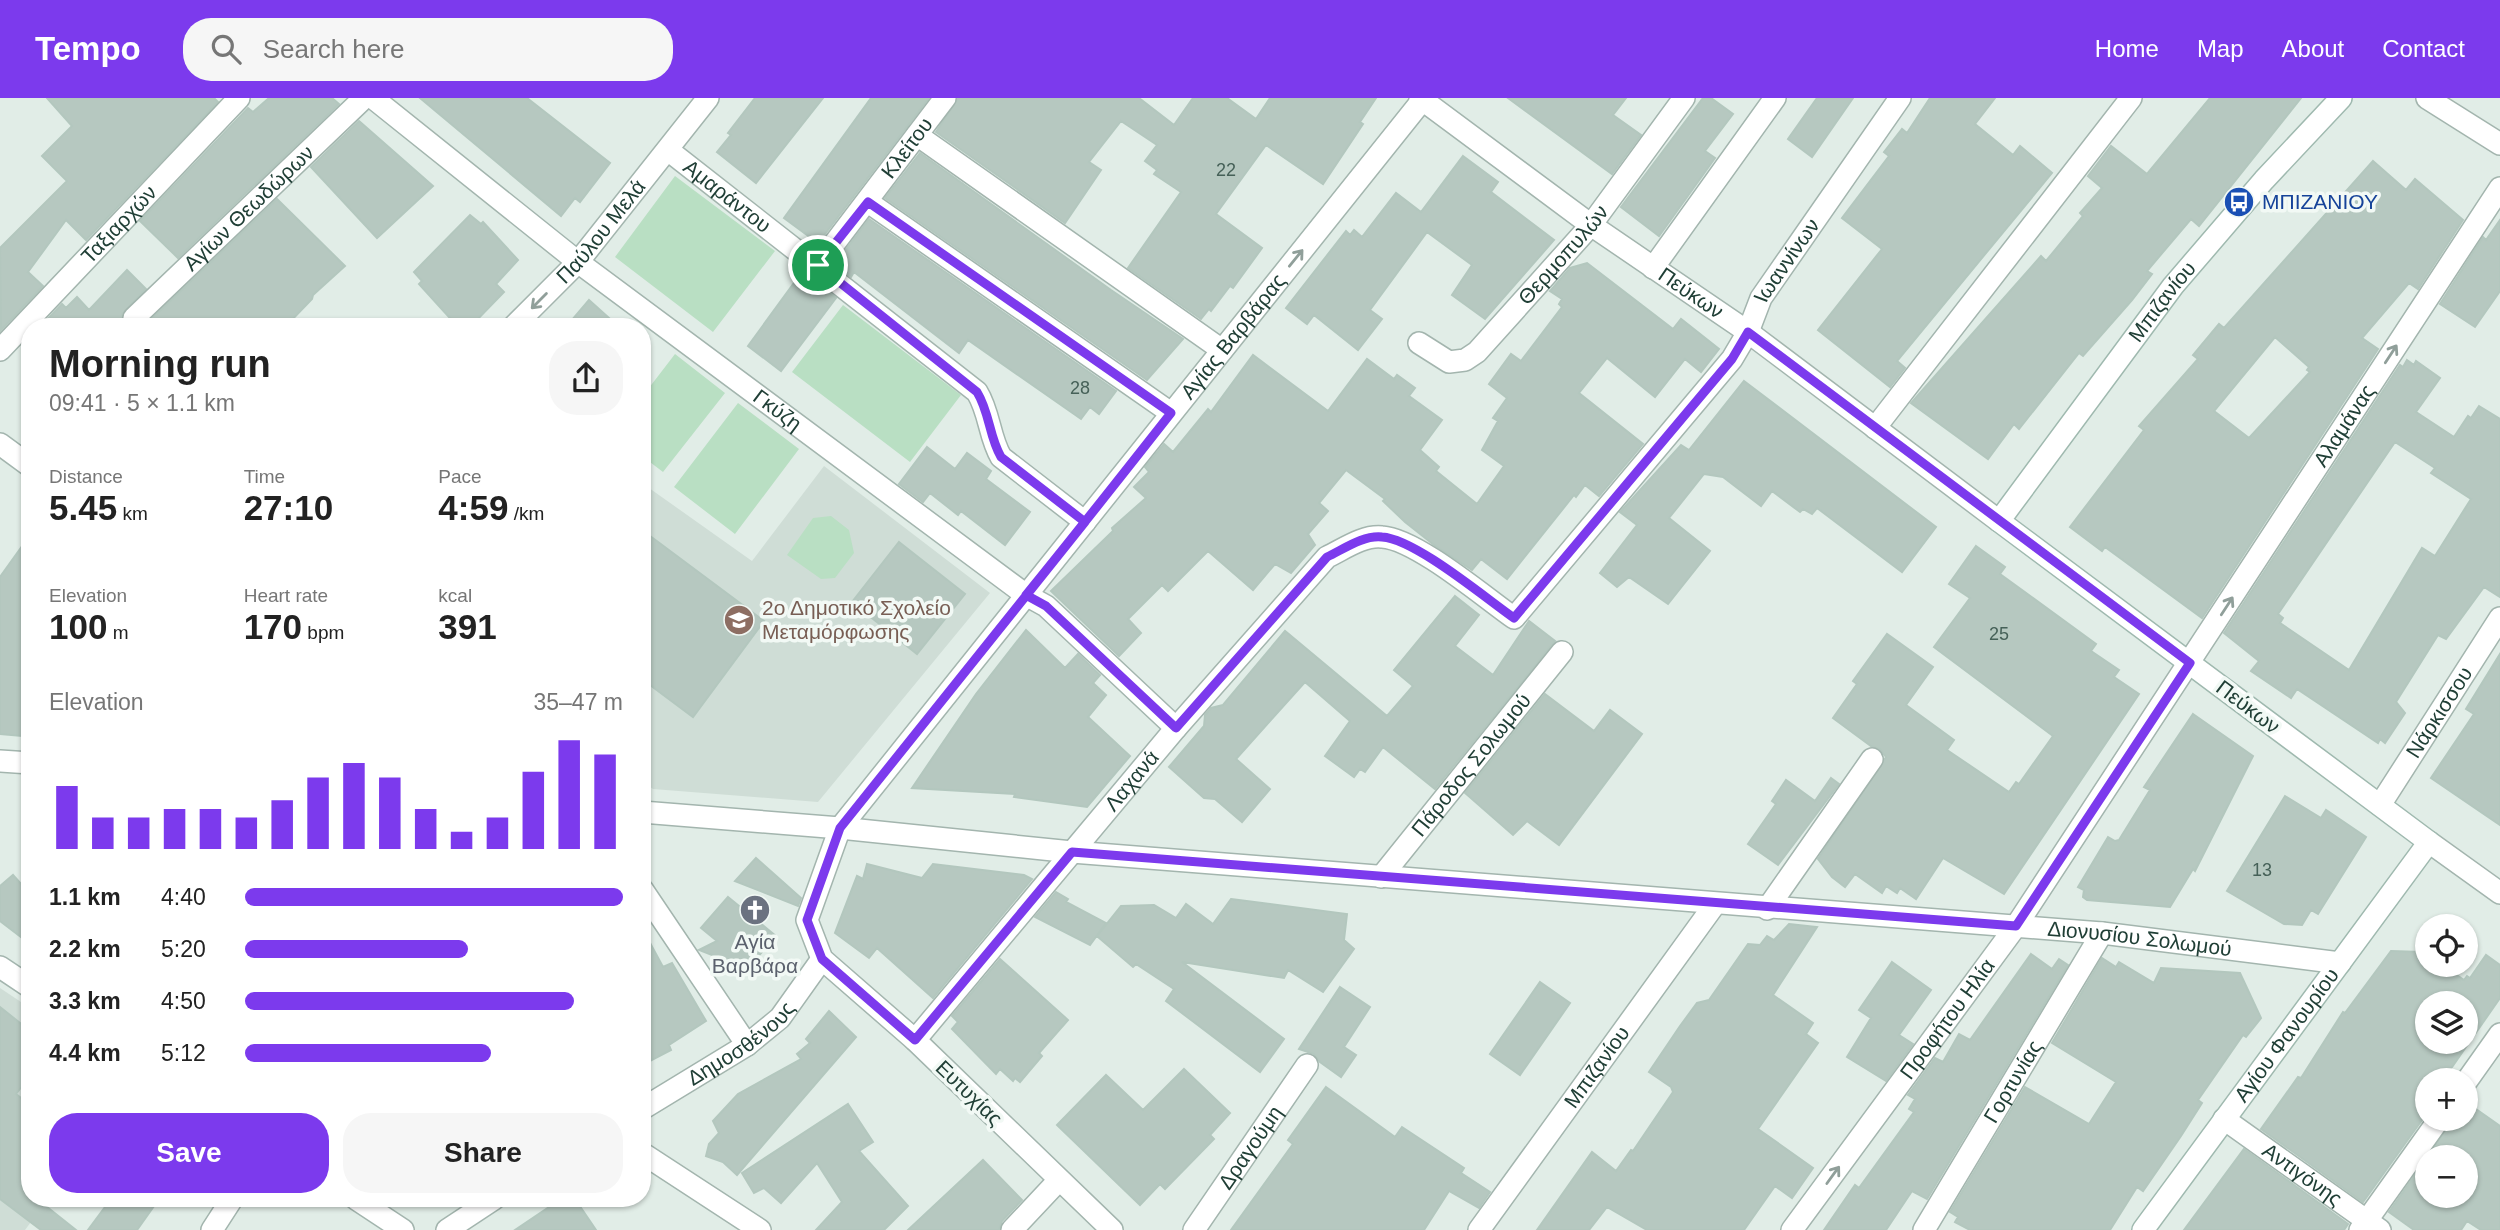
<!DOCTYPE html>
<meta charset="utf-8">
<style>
:root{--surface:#fff;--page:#f6f6f6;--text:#222;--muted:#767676;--accent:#7c3aed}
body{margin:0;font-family:Helvetica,sans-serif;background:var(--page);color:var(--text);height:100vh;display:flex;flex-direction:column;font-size:26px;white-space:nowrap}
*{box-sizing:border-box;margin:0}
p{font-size:23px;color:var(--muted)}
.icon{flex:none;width:38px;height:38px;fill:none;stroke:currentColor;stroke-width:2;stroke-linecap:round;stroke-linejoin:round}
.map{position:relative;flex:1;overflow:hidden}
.drawer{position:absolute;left:21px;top:220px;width:630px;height:889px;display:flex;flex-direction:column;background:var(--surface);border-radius:28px;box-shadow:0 2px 5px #0004}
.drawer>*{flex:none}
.fabs{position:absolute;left:2415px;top:816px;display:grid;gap:14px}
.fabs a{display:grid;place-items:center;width:63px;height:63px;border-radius:50%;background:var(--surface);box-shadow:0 2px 5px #0004;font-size:35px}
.pin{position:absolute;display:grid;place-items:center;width:60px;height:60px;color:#fff;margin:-30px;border:4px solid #fff;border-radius:50%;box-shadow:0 2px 7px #0007}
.round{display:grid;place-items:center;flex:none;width:74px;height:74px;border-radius:28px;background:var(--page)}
.overview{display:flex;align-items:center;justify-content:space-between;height:119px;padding:0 28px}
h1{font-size:38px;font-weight:800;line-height:52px}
.metrics{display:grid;grid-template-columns:repeat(3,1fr);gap:10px;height:119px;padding:7px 28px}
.metrics div{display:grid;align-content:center}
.metrics b{font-size:35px;font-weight:800}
.metrics small{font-size:19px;font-weight:400}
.metrics p{font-size:19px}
.chart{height:196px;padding:14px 28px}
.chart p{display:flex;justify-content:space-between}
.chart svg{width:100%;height:126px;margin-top:7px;stroke:var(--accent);stroke-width:6}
.primary-button{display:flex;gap:14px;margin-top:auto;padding:14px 28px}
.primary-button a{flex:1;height:80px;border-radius:28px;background:var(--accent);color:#fff;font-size:28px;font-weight:800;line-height:80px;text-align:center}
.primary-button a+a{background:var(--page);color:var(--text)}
ul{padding:0 28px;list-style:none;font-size:23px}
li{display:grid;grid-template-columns:112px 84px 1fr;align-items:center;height:52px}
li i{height:18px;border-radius:9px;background:var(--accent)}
header{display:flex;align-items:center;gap:42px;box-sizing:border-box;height:98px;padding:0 35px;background:var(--accent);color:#fff}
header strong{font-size:33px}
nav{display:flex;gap:38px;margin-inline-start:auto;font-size:24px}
.search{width:490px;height:63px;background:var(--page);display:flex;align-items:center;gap:18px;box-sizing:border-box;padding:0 24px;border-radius:28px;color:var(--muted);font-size:26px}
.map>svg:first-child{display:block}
</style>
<header>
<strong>Tempo</strong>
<div class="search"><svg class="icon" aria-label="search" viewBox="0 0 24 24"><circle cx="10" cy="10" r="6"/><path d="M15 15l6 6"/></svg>Search here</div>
<nav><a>Home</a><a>Map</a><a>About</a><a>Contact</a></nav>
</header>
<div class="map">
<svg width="2500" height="1132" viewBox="0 0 2500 1132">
<rect width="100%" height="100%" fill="#e1ede7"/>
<path fill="#cfddd6" d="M824,368L990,495L818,704L653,691L642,683V385L752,463Z
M0,890L30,910V1101H48L25,1132H0Z"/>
<path fill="#b9dfc3" d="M675,78L775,153L713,234L615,159Z
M843,207L961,297L910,364L792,274Z
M675,256L725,295L663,374L642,358V299Z
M738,305L799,351L735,436L674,389Z
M831,418L849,432L854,455L835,480L821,481L787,457L813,420Z"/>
<path fill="#b6c8c0" stroke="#b3c7be" stroke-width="2" fill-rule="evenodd" d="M47,0H214L218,4L86,142L66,122L28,174L43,188L1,232L0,150L67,83L42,58L72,28Z
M269,0H332L339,6L178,160L140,123L248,10L253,14Z
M420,0H527L610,65L580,104L575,100L561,118Z
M755,0H823L756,85L717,54L731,37L728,35Z
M871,0H929L818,145L784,120Z
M958,0H1139L1174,27L1193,0H1227L1256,21L1270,0H1376L1360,24L1363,26L1323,86L1266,47L1216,116L1262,150L1233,190L1230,188L1211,213L1209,211L1201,221L1128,170L1181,94L1154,76L1157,72L1145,63L1157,47L1121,23L1089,64L1101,72L1065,125L936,34Z
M1508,0H1626L1613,17L1641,37L1612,76Z
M1703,0H1711L1733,16L1705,53L1715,60L1659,138L1621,109Z
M1817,0H1853L1812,59L1788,41Z
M1930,0H1995L1975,26L2013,57L2020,48L2052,75L1897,263L1905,270L1890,289L1818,232L1882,151L1842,120L1889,58L1884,54L1902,31L1907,35Z
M2210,0H2301L2199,128L2191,121L2147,173L2152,176L2132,202L2083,258L2079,255L2019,331L2014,326L1988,361L1911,305L2041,158L2046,163L2083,118L2080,115L2102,90L2088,78L2111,48L2147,76Z
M359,23L433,88L377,140L311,69Z
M920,55L1111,192L1183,241L1147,282L885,100Z
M1463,58L1498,84L1491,94L1554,142L1485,221L1452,197L1472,167L1427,134L1370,212L1382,221L1358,252L1314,217L1307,226L1286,210L1346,133L1350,137L1354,132L1362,139L1396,95L1421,114Z
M2373,63L2406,92L2415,81L2463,122L2418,191L2409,185L2362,240L2378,251L2202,520L2105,449L2102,453L2070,429L2144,332L2139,328L2198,261L2193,257L2219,226L2224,230ZM2275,239L2309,269L2307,272L2310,274L2249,340L2214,313Z
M277,101L345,168L313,197L312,201L285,229H143Z
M470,117L481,126L483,124L518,162L496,186L504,194L470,229H458L419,186L422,183L414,174Z
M869,121L1116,293L1099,316L1090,309L1081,321L968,242L959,255L854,174L851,179L835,166Z
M2500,122V193L2475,229L2440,206L2483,139L2486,142Z
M1587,165L1673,231L1681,221L1719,251L1701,274L1685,261L1655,299L1607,260L1579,295L1643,346L1599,398L1585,387L1576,399L1574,397L1507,481L1481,461L1472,472L1434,447L1405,424L1383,403L1385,401L1346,372L1319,405L1328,413L1308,436L1315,447L1291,475L1275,466L1253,492L1208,453L1168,493L1162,487L1128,521L1141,535L1119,558L1051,493L1113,433L1112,430L1146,400L1134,389L1149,374L1145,369L1164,346L1173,354L1208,311L1211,314L1253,257L1328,313L1367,261L1394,281L1397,277L1415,290L1409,298L1442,322L1420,352L1439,369L1436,373L1477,406L1504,368L1482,352L1498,323L1493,320L1507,300L1489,286L1511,256L1521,263L1562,209L1559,206L1562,201L1550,193L1570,170Z
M127,172L146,191L122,216L125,229H40L62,206L66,210L77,199L89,212Z
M802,174L836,200L781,273L748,248Z
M589,202L619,229H566Z
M2407,262L2414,267L2416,263L2440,280L2416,314L2454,339L2468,318L2471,320L2479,308L2500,321V499L2484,489L2446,541L2438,537L2396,604L2405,615L2385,645L2380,641L2378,645L2297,591L2291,600L2251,573L2259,563L2224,535L2400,267L2403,269ZM2395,344L2435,370L2431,375L2471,401L2435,458L2422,450L2349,572L2280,525L2283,520L2278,516Z
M1744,283L1936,429L1902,474L1817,410L1812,416L1803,411L1800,414L1772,393L1761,408L1723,379L1704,376L1669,420L1710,453L1668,506L1629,479L1617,489L1600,475L1637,427L1620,414L1681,347L1689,352Z
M927,349L955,371L967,355L991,373L986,381L1030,414L1005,447L961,413L958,417L930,395L923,404L899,386Z
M642,432L764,523L693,619L642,581Z
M30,437V626L22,638L0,636V479Z
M899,444L965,496L917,556L852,504Z
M1976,448L2005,469L2000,476L2096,546L2091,553L2119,572L2114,579L2139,596L2004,796L1943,760L1916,801L1900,790L1897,795L1886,788L1882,795L1855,776L1845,789L1832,779L1818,761L1886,659L1880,651L1871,648L1833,620L1857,586L1853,583L1887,536L1933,569L1906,607L1954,642L1947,652L2009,694L2016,684L2019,686L2053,638L1934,549L1970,500L1949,486Z
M1455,498L1479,517L1455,548L1493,577L1529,523L1555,543L1435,691L1383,649L1365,674L1360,671L1354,679L1325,658L1350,623L1305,584L1236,661L1270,691L1242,724L1215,701L1204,700L1169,669L1204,628L1205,617L1211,610L1223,607L1285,533L1387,618L1413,588L1394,572Z
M1026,532L1065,570L1078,556L1100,577L1093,585L1106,597L1088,619L1130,658L1087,709L1014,699L1015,696L912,690L976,596Z
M2500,556V727L2431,680L2474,616L2466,611Z
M1545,596L1594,633L1610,612L1642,636L1559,747L1527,723L1513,737L1465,695Z
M2193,616L2253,658L2195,773L2193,771L2170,809L2087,802L2083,799L2084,792L2078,789L2108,739L2115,743L2119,742L2150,692L2144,689Z
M1831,680L1839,686L1778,767L1748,746L1776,706L1772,703L1786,682L1815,703Z
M2285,698L2321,720L2326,712L2366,739L2318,816L2311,812L2302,827L2284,826L2227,793Z
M756,760L801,800L798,808L735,783Z
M867,766L922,780L933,766L1024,777L1032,781L933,900L877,850L869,860L835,835L857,778L863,781Z
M13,777L30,796V846L0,823V788Z
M1056,794L1068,801L1066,804L1106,825L1090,847L1035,819Z
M728,799L776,838L741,878L735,866L699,852L717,843L701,830Z
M1231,801L1347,816L1344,842L1354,851L1323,894L1288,872L1284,880L1182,864L1284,941L1260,974L1166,903L1174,891L1136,866L1133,869L1097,838L1121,808L1154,807L1176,820L1186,806L1213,826Z
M1789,826L1817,829L1773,897L1813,925L1806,936L1818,945L1758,1031L1813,1070L1792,1100L1775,1088L1744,1132H1647L1607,1109L1589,1132H1537L1592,1054L1616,1073L1631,1052L1633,1053L1673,994L1671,989L1649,974L1680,928L1697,905L1709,902L1748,846L1760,847L1767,838L1774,842Z
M642,830L663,869L672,865L706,923L669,947L671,952L642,967Z
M2391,853L2422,854L2427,857V866H2441L2464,882L2467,878L2470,880L2486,857L2500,867V900L2443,982H2427V1015L2363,1104L2261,1031L2298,979L2301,980L2343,914L2345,915ZM2427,905H2466V943H2427Z
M2031,856L2052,871L2059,861L2068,867L1927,1101L1912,1093L1886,1132H1824L1855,1087L1859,1090L1914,1014L1909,1011L1915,1001L1908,997L1935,960L1943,964L1959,936L1970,942Z
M2102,860L2116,869L2119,864L2154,885L2161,870L2240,875L2261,920L2246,939L2243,937L2198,1002L2202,1005L2181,1038L2143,1093L2137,1089L2110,1132H1970L1955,1124L1958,1119L1950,1114L2025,989L2089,1026L2116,984L2052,945Z
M1000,861L1068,922L1039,955L1042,958L1020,984L1015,980L1013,983L1000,971L996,976L952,931L958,924L952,918Z
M1892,864L1931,892L1899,937L1913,946L1886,983L1847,959L1871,920L1859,912Z
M1540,884L1570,905L1520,977L1490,956Z
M1340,889L1370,909L1344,949L1356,957L1341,979L1320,964L1314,956L1299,951Z
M0,909L30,933V978L16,996L30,1007V1101H37L76,1132H41L0,1101Z
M829,913L856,939L737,1077L723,1064L706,1058L709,1046L719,1035L713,1023L738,996L801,961L797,956L810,945L806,941Z
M1184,971L1230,1015L1210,1037L1214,1041L1165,1091L1160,1086L1140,1107L1057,1027L1106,977L1143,1012Z
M1326,989L1395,1039L1402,1029L1464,1070L1461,1075L1490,1094L1479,1110L1449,1093L1424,1132H1231L1293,1046L1288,1042Z
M2466,1004L2500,1028V1132H2481L2467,1123L2461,1132H2414L2389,1114L2427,1060V1097H2466V1059H2428L2453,1020H2466Z
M848,1006L873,1044L859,1053L908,1108L884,1132H816L842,1104L817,1065L781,1105L764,1090L754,1095L742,1075Z
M2244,1051L2348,1126L2344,1132H2184Z
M983,1062L1022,1102L1002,1123L999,1132H908Z
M111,1101H159L137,1132H88Z
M561,1101H575L596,1132H515Z"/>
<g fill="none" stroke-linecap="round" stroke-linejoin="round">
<g stroke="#a3b5ae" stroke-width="24">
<g id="street">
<path id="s1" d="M373,0L578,164L1026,497L1046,508L1176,630"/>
<path id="s2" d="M1420,0L1591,127L1748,234L1999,423"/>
<path d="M2427,0L2500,46"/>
<path d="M917,37L1222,252"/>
<path id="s3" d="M668,52L977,294C990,315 989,339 1001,359L1085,424"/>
<path d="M868,104L1171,315"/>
<path id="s4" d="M818,167L945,0"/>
<path d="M1653,170L1775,0"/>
<path id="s5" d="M134,220L364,0"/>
<path id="s6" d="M513,229L578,164L708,0"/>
<path id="s7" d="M1419,245L1449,264L1465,262L1477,254L1591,127L1684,0"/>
<path id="s8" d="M0,252L239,0"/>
<path d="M1875,330L2131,0"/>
<path d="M0,346L30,368"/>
<path d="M0,663L30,665"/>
<path id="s9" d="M2380,707L2500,520"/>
<path id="s10" d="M642,714L840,730L1072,754L2102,835L2340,865"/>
<path d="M2429,744L2500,795"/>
<path id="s11" d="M1381,779L1562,554"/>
<path d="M642,791L747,947"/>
<path d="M1767,811L1872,661"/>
<path d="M0,869L30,889"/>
<path id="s12" d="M915,942L1176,630L1327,459C1344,451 1363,437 1382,439C1416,441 1484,499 1514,520L1732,261L1748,234L1761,200L1900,0"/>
<path d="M2466,984L2500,936"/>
<path id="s13" d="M642,1011L747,947L780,920L822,861"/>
<path id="s14" d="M2224,1021L2380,1132"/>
<path d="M642,1055L760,1132"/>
<path d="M356,1101L403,1132"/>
<path d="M212,1132L232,1101"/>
<path d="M447,1132L494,1101"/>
<path d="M1012,1132L1059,1082"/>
<path id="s15" d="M1112,1132L915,942L822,861L807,822L840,730L1424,0"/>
<path id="s16" d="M1194,1132L1307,967"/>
<path id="s17" d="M1479,1132L1715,806"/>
<path id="s18" d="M1792,1132L2016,828L2500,90"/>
<path id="s19" d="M1924,1132L2102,835"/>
<path d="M2360,1132L2440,1020"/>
</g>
</g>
<g stroke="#9fb9af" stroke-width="24">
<g id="secondary">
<path id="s20" d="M2143,1132L2429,744L1999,423L2173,188L2264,82L2341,0"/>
</g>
</g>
<use href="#street" stroke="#fff" stroke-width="21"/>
<use href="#secondary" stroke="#fff" stroke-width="21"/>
</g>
<defs><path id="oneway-shaft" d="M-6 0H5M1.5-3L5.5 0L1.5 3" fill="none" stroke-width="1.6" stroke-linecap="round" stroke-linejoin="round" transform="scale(1.75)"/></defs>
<g stroke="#909f9a">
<use href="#oneway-shaft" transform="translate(1296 160) rotate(-51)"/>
<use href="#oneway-shaft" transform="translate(539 203) rotate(135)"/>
<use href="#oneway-shaft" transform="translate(2391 256) rotate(-57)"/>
<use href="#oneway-shaft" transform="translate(2227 508) rotate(-57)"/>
<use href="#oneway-shaft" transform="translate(1833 1077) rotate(-54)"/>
</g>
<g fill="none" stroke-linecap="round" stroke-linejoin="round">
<g stroke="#fff" stroke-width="14">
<path id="route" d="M818,167L977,294C990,315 989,339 1001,359L1085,424L840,730L807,822L822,861L915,942L1072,754L2016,828L2190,565L1748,234L1732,261L1514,520C1484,499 1415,441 1382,439C1363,437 1344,451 1327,459L1176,630L1046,508L1026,497C1075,437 1123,376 1171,315L868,104L818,167"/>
</g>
<use href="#route" stroke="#7c3aed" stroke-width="9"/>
</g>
<defs>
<g id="bus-disc" transform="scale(1.575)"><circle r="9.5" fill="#1a4fb4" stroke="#f2f9f5"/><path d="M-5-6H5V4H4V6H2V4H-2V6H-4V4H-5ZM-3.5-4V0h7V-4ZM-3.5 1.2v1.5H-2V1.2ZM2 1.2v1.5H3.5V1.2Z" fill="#fff"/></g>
<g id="school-disc" transform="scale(1.575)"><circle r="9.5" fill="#8d6e63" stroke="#f2f9f5"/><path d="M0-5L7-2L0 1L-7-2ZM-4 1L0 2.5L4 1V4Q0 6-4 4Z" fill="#fff"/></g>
<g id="church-disc" transform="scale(1.575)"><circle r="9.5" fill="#6b7280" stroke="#f2f9f5"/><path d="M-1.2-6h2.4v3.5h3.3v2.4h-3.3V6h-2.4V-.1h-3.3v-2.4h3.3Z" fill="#fff"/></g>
</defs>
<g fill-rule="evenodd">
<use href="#bus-disc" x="2239" y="104"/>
<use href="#school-disc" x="739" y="522"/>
<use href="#church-disc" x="755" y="812"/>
</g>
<g text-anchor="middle" stroke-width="7" stroke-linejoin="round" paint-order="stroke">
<g font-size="18" fill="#466158">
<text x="1226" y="78">22</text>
<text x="1080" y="296">28</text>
<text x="1999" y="542">25</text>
<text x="2262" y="778">13</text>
</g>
<g font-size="21" fill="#203f36" stroke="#f2f9f5">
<text dy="7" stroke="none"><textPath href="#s4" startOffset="147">Κλείτου</textPath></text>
<text dy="7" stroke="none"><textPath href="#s3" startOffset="75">Αμαράντου</textPath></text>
<text dy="7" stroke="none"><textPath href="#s5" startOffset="159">Αγίων Θεωδώρων</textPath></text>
<text dy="7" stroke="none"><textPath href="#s8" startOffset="173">Ταξιαρχών</textPath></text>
<text dy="7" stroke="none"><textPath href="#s6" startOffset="130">Παύλου Μελά</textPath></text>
<text dy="7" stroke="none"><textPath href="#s7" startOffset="196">Θερμοπυλών</textPath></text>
<text dy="7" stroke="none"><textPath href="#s12" startOffset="1302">Ιωαννίνων</textPath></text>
<text dy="7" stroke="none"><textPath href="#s2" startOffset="334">Πεύκων</textPath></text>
<text dy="7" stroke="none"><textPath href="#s20" startOffset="1292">Μπιζανίου</textPath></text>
<text dy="7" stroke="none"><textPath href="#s15" startOffset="1166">Αγίας Βαρβάρας</textPath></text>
<text dy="7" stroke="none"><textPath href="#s1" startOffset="511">Γκύζη</textPath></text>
<text dy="7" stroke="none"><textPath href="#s18" startOffset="976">Αλαμάνας</textPath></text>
<text transform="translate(2248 609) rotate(37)" y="7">Πεύκων</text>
<text dy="7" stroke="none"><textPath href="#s9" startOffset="110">Νάρκισσου</textPath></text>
<text dy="7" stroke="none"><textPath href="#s11" startOffset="144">Πάροδος Σολωμού</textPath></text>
<text dy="7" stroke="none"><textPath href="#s12" startOffset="338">Λαχανά</textPath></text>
<text dy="7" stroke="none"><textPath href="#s10" startOffset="1503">Διονυσίου Σολωμού</textPath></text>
<text dy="7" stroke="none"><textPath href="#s18" startOffset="262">Προφήτου Ηλία</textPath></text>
<text dy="7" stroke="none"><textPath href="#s20" startOffset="242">Αγίου Φανουρίου</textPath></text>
<text dy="7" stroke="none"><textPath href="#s13" startOffset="119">Δημοσθένους</textPath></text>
<text dy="7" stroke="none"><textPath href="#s17" startOffset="201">Μπιζανίου</textPath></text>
<text dy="7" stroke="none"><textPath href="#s19" startOffset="173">Γορτυνίας</textPath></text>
<text transform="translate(969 995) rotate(44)" y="7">Ευτυχίας</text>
<text dy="7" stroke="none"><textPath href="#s16" startOffset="100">Δραγούμη</textPath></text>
<text dy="7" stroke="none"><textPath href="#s14" startOffset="96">Αντιγόνης</textPath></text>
</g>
<g font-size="21" fill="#164399" stroke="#f2f9f5" text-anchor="start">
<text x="2262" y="111">ΜΠΙΖΑΝΙΟΥ</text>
</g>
<g font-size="21" fill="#785e54" stroke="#f2f9f5" text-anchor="start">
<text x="762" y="517">2ο Δημοτικό Σχολείο<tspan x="762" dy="24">Μεταμόρφωσης</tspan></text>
</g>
<g font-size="21" fill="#5b616d" stroke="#f2f9f5">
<text x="755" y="851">Αγία<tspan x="755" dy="24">Βαρβάρα</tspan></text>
</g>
</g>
</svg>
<div class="fabs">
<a><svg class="icon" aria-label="locate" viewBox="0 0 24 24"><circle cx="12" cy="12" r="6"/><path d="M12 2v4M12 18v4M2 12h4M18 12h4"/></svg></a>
<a><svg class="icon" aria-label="layers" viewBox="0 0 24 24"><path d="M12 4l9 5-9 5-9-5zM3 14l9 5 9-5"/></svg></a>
<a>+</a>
<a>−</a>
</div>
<div class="pin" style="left:818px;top:167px;background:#1e9e55"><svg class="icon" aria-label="arrive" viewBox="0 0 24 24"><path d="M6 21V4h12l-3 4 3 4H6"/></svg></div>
<section class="drawer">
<div class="overview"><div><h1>Morning run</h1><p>09:41 · 5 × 1.1 km</p></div><a class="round"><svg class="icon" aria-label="share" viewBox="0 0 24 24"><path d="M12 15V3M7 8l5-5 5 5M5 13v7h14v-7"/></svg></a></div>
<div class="metrics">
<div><p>Distance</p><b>5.45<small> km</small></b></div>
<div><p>Time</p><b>27:10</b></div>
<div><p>Pace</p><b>4:59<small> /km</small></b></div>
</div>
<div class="metrics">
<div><p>Elevation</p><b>100<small> m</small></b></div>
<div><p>Heart rate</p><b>170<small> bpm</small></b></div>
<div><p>kcal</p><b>391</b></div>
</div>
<div class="chart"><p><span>Elevation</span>35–47 m</p>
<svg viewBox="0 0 160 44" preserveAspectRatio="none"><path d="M5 44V22M15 44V33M25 44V33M35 44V30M45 44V30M55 44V33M65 44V27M75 44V19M85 44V14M95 44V19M105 44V30M115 44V38M125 44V33M135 44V17M145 44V6M155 44V11"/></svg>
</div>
<ul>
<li><b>1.1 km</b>4:40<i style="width:100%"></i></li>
<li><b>2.2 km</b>5:20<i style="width:59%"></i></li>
<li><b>3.3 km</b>4:50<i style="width:87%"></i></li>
<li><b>4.4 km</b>5:12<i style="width:65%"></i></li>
</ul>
<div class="primary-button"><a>Save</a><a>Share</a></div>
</section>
</div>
